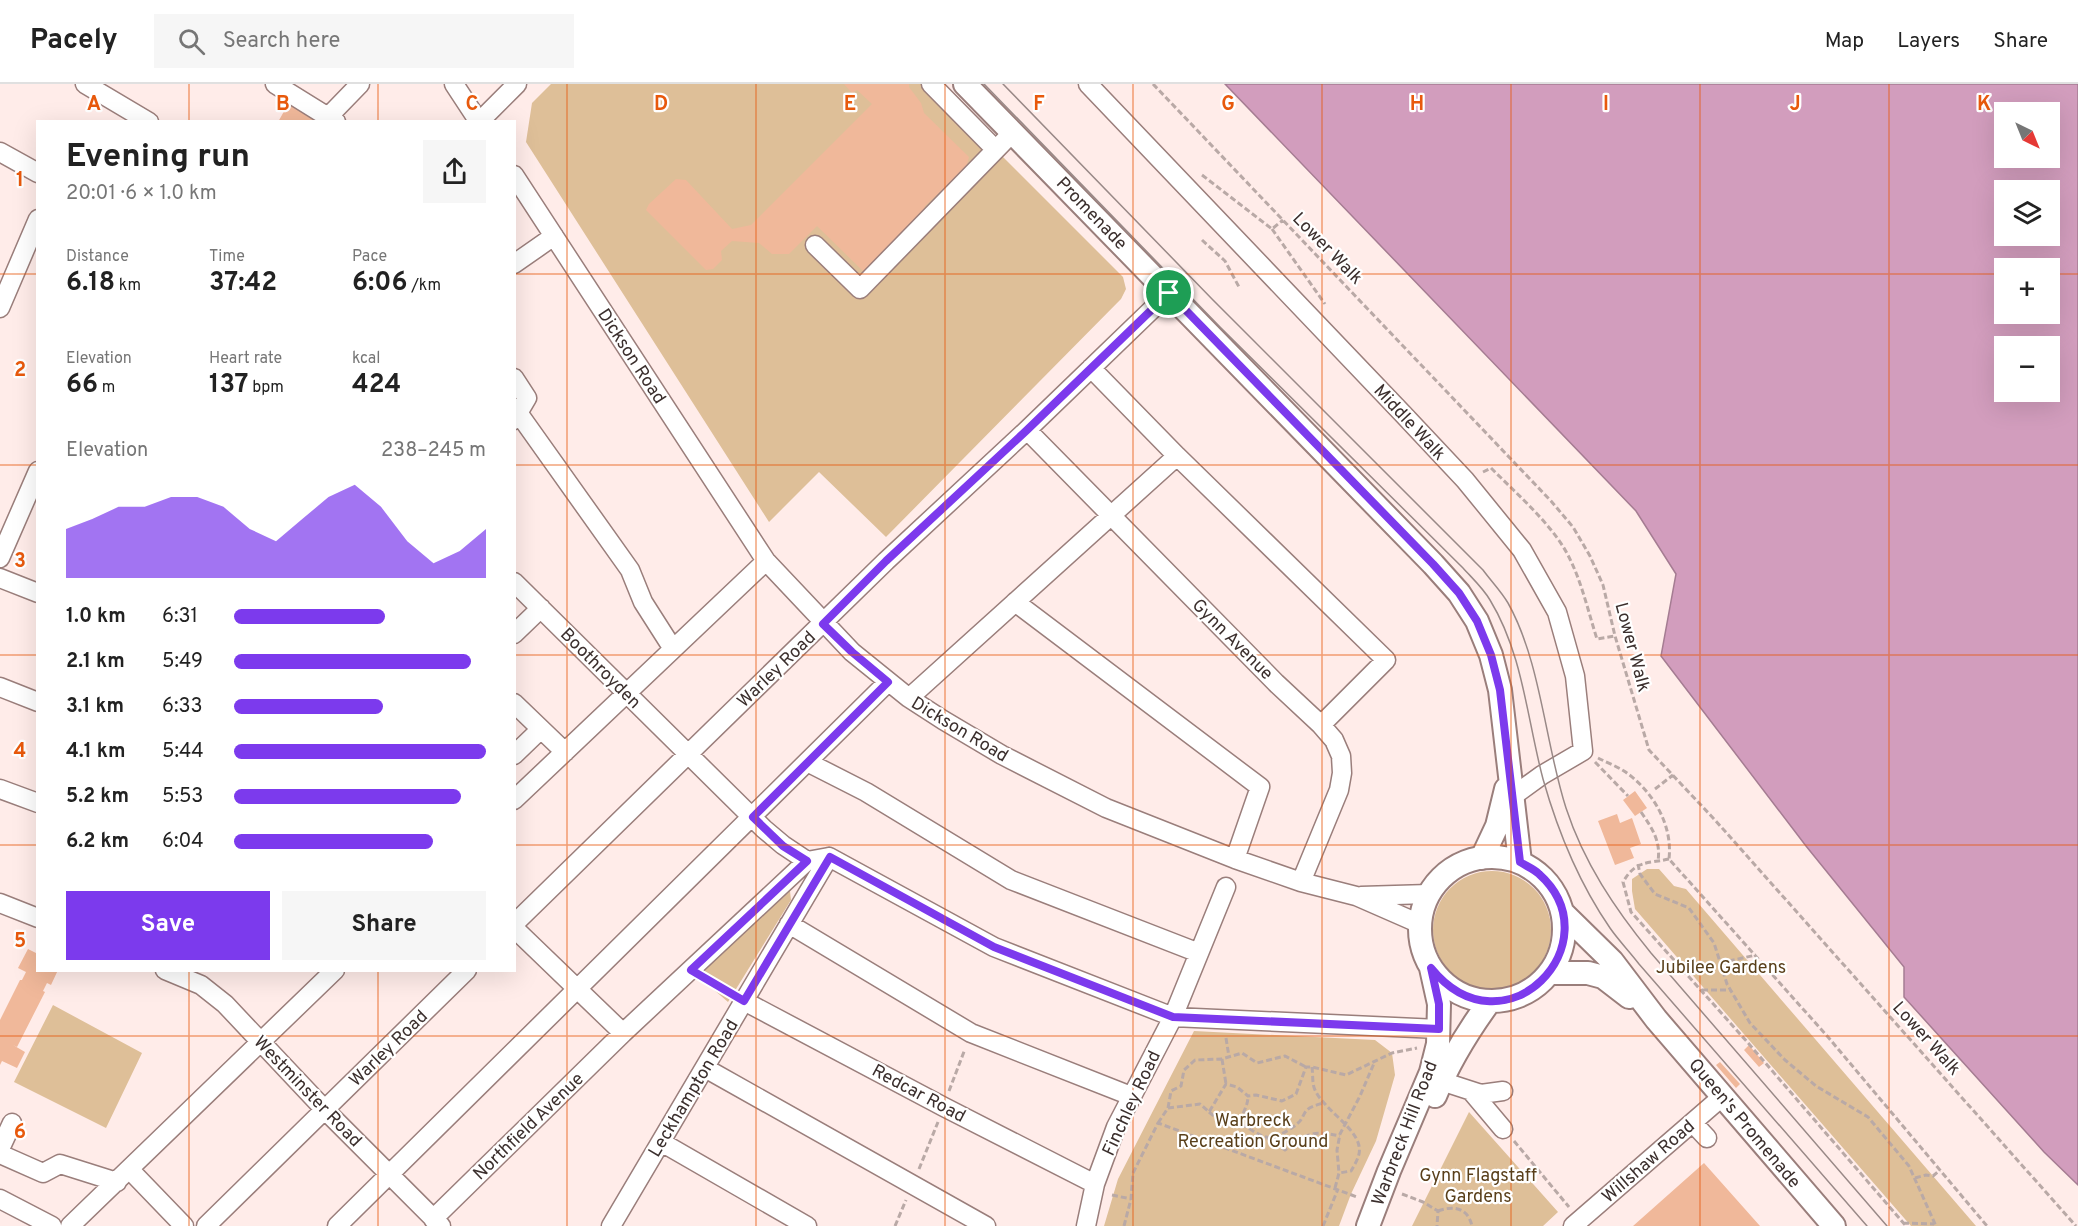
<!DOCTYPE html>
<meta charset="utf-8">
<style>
:root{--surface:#fff;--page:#f6f6f6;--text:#222;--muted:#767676;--line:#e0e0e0;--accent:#7c3aed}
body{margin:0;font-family:Overpass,sans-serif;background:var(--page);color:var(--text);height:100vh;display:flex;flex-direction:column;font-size:22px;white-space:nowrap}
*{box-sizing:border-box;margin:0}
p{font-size:20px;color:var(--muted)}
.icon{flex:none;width:33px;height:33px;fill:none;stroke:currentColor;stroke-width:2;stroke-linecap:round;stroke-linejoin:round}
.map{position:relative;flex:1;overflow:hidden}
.drawer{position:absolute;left:36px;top:36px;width:480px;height:852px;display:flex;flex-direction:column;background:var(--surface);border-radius:0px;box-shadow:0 6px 24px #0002}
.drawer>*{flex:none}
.needle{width:39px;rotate:137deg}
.fabs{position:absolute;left:1994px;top:18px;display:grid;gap:12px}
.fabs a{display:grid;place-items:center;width:66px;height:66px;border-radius:0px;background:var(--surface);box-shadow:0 6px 24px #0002;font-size:30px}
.pin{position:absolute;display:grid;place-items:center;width:51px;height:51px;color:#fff;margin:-26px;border:3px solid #fff;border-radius:50%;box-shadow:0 2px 6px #0007}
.round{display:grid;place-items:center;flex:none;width:63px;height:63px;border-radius:0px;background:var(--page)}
.headline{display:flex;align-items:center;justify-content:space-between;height:102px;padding:0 30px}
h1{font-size:33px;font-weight:700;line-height:45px}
.metrics{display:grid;grid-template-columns:repeat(3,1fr);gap:9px;height:102px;padding:6px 30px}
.metrics div{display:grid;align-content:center}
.metrics b{font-size:26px;font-weight:700}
.metrics small{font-size:16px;font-weight:400}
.metrics p{font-size:16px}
.chart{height:168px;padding:12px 30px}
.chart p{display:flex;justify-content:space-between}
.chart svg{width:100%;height:108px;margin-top:6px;fill:var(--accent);opacity:.7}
.primary-button{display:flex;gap:12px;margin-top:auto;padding:12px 30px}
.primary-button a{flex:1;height:69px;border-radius:0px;background:var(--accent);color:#fff;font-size:24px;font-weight:700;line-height:69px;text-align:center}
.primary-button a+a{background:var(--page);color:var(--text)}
ul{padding:0 30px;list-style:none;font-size:20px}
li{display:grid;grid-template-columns:96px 72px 1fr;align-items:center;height:45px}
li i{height:15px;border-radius:8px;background:var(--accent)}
header{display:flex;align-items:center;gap:36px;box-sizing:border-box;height:84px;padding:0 30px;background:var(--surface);border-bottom:2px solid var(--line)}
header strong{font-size:28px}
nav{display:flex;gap:33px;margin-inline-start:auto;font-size:21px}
.search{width:420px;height:54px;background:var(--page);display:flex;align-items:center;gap:15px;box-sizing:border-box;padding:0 21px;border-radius:0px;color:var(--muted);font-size:22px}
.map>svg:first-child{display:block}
</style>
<header>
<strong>Pacely</strong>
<div class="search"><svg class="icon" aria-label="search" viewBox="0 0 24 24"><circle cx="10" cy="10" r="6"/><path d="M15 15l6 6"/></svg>Search here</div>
<nav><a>Map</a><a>Layers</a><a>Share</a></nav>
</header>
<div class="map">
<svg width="2078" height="1142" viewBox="0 0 2078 1142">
<rect width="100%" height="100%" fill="#ffece9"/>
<path fill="#debf98" d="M551,0H930L1123,193L1126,205L1121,215L886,453L819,388L769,438L526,58L532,19Z
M1647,785H1659L1674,802L1686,805L1976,1142H1911L1635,825L1632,807V795Z
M1433 846a59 59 0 1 1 118 0a59 59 0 1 1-118 0Z
M790,807L791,816L728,918L698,892Z
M53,921L142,969L106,1044L14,998Z
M1194,947L1375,956L1392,969L1395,991L1376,1057L1351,1110L1339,1142H1104L1118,1095Z
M1469,1028L1558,1128L1543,1142H1412Z"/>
<path fill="#d29dbd" stroke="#a57c92" stroke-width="1.5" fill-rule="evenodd" d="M1225,0H2078V1101L2044,1068L1904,913V883L1806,762L1661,572L1676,490L1636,427ZM2004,28H2049V74H2004ZM2004,106H2049V152H2004ZM2004,184H2049V230H2004ZM2004,262H2049V308H2004Z"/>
<path fill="#f0b89a" d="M844,0H909V3L921,19L924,29L969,73L966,84L925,122L923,131L866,190L817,142L789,170H772L759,159L732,157L721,167L722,176L713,185L706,186L646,126L649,120L676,95L686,96L732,145L751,141L872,20L857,6L852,9Z
M291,15L327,38H278Z
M1635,707L1647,724L1635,732L1623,716Z
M1617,730L1620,739L1632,734L1641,760L1630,764L1634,774L1615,781L1598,737Z
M28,865L38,870V886H58L51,901L47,899L43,907L45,908L17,963L13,961L25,968L17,984L2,977L0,981V936L20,896H22L26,888L18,884Z
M1749,961L1764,979L1759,983L1744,966Z
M1720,978L1740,1000L1736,1004L1716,981Z
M1704,1079L1760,1142H1633Z"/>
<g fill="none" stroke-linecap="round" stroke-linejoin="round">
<g stroke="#9a7e7b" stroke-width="21">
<path id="minor" d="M85,0L149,38
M275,0L336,38
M454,0L479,38
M931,0L995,65
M1088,0L1403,330L1465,396L1522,466L1557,528L1575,592L1583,667L1542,691L1513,712
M328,33L360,0
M479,38L517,0
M0,68L38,89
M514,91L766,477L852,568L909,614L943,636L1002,671L1106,724L1235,775L1301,798L1356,812L1420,840
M815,161L860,205L1013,48
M514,180L554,152
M0,224L38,135
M1091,284L1177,372L1386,576L1321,641
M514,294L527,314L514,336
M519,330L630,486L643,518L673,565
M1027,346L1276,599L1321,641L1334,656L1341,672L1342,689L1339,706L1301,798
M0,474L38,387
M0,494L38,509
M514,498L764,745L783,761L807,777L829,773L994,863L1173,933L1439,945
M1015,518L1260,703L1235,775
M514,550L541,524
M0,603L38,618
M909,614L1177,372
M514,619L565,668
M514,671L541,645
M807,678L866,708L1011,796L1199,869
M0,705L38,719
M514,716L766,477
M1361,812L1429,810
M0,819L38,834
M514,840L886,477L1027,346L1169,209
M789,840L971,949L1131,1012
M514,844L623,949
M165,886L201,901L225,920L325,1026L441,1142
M744,917L944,1023L1095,1100
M705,984L986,1142
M1441,997L1481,1010L1503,1007
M1471,1007L1503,1045
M1693,1039L1707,1054
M661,1058L807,1142
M0,1065L12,1039
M0,1070L43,1089L60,1080L117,1098
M130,1086L184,1142
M0,1115L52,1142
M433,1135L623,949L807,777
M70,1142L335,886
M206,1142L467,886
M337,1142L888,598
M611,1142L829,773
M1086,1142L1095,1100L1116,1043L1173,933L1226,803
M1573,1142L1723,1012"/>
</g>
<g stroke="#9a7e7b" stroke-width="26">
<path id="major" d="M965,0L1433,480L1459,509L1477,537L1491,571L1500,606L1520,778
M1420 845a72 72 0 1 1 144 0a72 72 0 1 1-144 0Z
M1482,774L1497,742L1506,705
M1562,828L1612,877L1656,935L1834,1142
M1550,889H1588L1603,893L1629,913
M1435,1012C1449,978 1468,947 1490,917
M1368,1142L1389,1087L1431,988L1438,960L1439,920L1431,884"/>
</g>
<path stroke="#b9a9a6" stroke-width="3" stroke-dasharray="6 3" stroke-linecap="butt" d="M1153,0L1551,417L1573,443L1590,472L1603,501L1615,552L1649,666L1715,736L2076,1142
M1202,91L1272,145L1283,136
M1272,145L1325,220
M1202,156L1225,177L1239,203
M1483,388L1491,384C1514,407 1539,429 1558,455C1579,484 1586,521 1597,555L1615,552
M1598,674C1606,678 1616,682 1624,687C1652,706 1673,740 1669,775L1828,953L1987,1142
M1595,678L1628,712
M1655,705L1673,691
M1641,728C1652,744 1661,757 1658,777
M1669,775C1646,780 1636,776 1623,798L1631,828L1749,960L1906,1142
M1638,780L1640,790L1655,810L1689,824L1714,859L1727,900L1750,939L1785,976L1816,1002L1868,1033L1909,1082L1936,1142
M1720,879L1756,871
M707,895L729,909
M1702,906H1730
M1226,954L1229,973
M1222,975L1226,1000
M1312,983C1313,990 1312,1000 1315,1006C1325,1028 1364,1047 1359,1070C1358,1075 1354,1082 1351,1087L1339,1089
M949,1007L965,965
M1168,1024L1200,1020L1209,1028L1226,1000L1237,1003L1248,1012L1256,1011L1282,1017L1296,1010L1306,983H1312L1346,991L1392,969L1417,964
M1209,1028L1221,1038C1244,1033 1258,1057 1273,1053C1281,1051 1293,1044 1298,1039C1302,1036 1303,1031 1306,1027C1309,1023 1317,1021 1323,1019
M1241,1038C1242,1028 1248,1023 1248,1012
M1158,1039L1168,1024L1171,1007L1181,1002L1184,986L1195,976L1222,975L1242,969L1257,979L1285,972L1306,983
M1267,1054L1285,1066C1308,1049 1312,1046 1340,1052
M1514,1057L1569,1123
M919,1085L938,1038
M1915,1094L1926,1091L1933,1092L1940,1086
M1335,1104L1339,1089L1337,1066L1340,1050L1360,1012L1375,977
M1402,1110L1423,1118L1438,1127L1437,1142
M1112,1111L1131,1115
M1438,1127C1454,1121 1468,1124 1472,1142
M1903,1139L1934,1140
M895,1142L906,1116
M1124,1142L1131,1115L1133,1089L1158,1039L1357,1113
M1323,1142L1338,1105"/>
<use href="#minor" stroke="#fff" stroke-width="18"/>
<use href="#major" stroke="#fff" stroke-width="22"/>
<path stroke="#998987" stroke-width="1.5" d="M984,0L1220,243L1463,484C1472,494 1483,504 1490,516C1523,570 1527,635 1543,695C1558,748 1579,799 1610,844C1619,857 1630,868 1639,880L1867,1142
M1003,0L1212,215L1483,486C1491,497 1501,507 1508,519C1541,578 1545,659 1566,724C1584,779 1615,825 1651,869L1887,1142"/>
</g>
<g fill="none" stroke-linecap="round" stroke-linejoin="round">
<g stroke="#fff" stroke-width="12">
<path id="route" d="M1169,209L1433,480L1459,509L1477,537L1491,571L1500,606L1520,778C1526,782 1534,785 1539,790C1615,858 1505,975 1431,884L1439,920V945L1173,933L994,863L830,773L744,917L691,886L807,777L783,762L753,733L888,598L852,568L823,540L886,477L1027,346Z"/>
</g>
<use href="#route" stroke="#7c3aed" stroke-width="8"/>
</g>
<path fill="none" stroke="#e8590c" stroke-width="1.5" stroke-opacity="0.55" d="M189,0V38M378,0V38M567,0V1142M756,0V1142M945,0V1142M1133,0V1142M1322,0V1142M1511,0V1142M1700,0V1142M1889,0V1142M0,190H38M514,190H2004M2049,190H2078M0,381H38M514,381H2078M0,571H38M514,571H2078M0,761H38M514,761H2078M189,886V1142M378,886V1142M0,952H2078"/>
<g text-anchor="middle" stroke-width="4.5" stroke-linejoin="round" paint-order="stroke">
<g font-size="18" fill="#3b2f2d" stroke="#fff">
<text transform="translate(1092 129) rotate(46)" y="6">Promenade</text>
<text transform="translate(1328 164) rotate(46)" y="6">Lower Walk</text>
<text transform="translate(632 272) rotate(57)" y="6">Dickson Road</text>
<text transform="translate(1410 338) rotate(47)" y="6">Middle Walk</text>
<text transform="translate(1233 555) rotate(45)" y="6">Gynn Avenue</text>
<text transform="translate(1633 563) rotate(75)" y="6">Lower Walk</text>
<text transform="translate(601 584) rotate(45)" y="6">Boothroyden</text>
<text transform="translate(776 585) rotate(-44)" y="6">Warley Road</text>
<text transform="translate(960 645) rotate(31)" y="6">Dickson Road</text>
<text transform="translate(1927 954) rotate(48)" y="6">Lower Walk</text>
<text transform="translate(388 964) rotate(-44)" y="6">Warley Road</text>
<text transform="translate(693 1004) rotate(-59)" y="6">Leckhampton Road</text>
<text transform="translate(308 1007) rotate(46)" y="6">Westminster Road</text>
<text transform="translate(919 1009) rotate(28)" y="6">Redcar Road</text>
<text transform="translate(1131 1019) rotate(-65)" y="6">Finchley Road</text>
<text transform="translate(1745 1039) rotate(50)" y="6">Queen's Promenade</text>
<text transform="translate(528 1042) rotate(-44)" y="6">Northfield Avenue</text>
<text transform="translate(1404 1049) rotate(-69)" y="6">Warbreck Hill Road</text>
<text transform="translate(1648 1077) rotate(-41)" y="6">Willshaw Road</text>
</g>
<g font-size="18" fill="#593f1a" stroke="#fff">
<text x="1721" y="889">Jubilee Gardens</text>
<text x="1253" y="1042">Warbreck<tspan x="1253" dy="21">Recreation Ground</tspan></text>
<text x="1478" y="1097">Gynn Flagstaff<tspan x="1478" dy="21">Gardens</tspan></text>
</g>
</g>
<g font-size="20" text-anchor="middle" font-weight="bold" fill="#e8590c" stroke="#fff" stroke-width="4.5" stroke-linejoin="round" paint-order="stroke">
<text x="94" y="26">A</text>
<text x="283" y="26">B</text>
<text x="472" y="26">C</text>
<text x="661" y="26">D</text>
<text x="850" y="26">E</text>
<text x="1039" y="26">F</text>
<text x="1228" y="26">G</text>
<text x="1417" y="26">H</text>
<text x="1606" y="26">I</text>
<text x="1795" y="26">J</text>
<text x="1984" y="26">K</text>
<text x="20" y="102">1</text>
<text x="20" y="292">2</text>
<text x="20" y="483">3</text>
<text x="20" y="673">4</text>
<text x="20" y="863">5</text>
<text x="20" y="1054">6</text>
</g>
</svg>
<div class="fabs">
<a><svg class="needle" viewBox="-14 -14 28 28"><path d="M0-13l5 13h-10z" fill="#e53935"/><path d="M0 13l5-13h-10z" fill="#767676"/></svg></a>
<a><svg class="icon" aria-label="layers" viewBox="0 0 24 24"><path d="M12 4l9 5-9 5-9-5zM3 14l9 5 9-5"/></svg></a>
<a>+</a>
<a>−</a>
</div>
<div class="pin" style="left:1169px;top:209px;background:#1e9e55"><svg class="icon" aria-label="arrive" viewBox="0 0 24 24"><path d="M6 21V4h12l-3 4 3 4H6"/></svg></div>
<section class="drawer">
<div class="headline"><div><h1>Evening run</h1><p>20:01 · 6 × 1.0 km</p></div><a class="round"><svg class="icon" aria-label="share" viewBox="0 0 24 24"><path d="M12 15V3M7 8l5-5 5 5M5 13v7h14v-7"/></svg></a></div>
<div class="metrics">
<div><p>Distance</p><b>6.18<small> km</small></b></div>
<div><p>Time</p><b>37:42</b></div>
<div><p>Pace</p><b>6:06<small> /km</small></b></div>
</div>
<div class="metrics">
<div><p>Elevation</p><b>66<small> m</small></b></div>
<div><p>Heart rate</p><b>137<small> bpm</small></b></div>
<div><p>kcal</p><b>424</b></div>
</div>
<div class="chart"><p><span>Elevation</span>238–245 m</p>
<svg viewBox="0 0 160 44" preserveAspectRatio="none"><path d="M0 44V24L10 20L20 15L30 15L40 11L50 11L60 15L70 24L80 29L90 20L100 11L110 6L120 15L130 29L140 38L150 33L160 24V44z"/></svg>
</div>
<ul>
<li><b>1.0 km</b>6:31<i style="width:60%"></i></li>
<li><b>2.1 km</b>5:49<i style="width:94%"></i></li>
<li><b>3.1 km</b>6:33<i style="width:59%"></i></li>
<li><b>4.1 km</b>5:44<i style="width:100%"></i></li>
<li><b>5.2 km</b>5:53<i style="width:90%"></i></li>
<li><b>6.2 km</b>6:04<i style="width:79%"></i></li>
</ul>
<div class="primary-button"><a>Save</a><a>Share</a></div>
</section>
</div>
